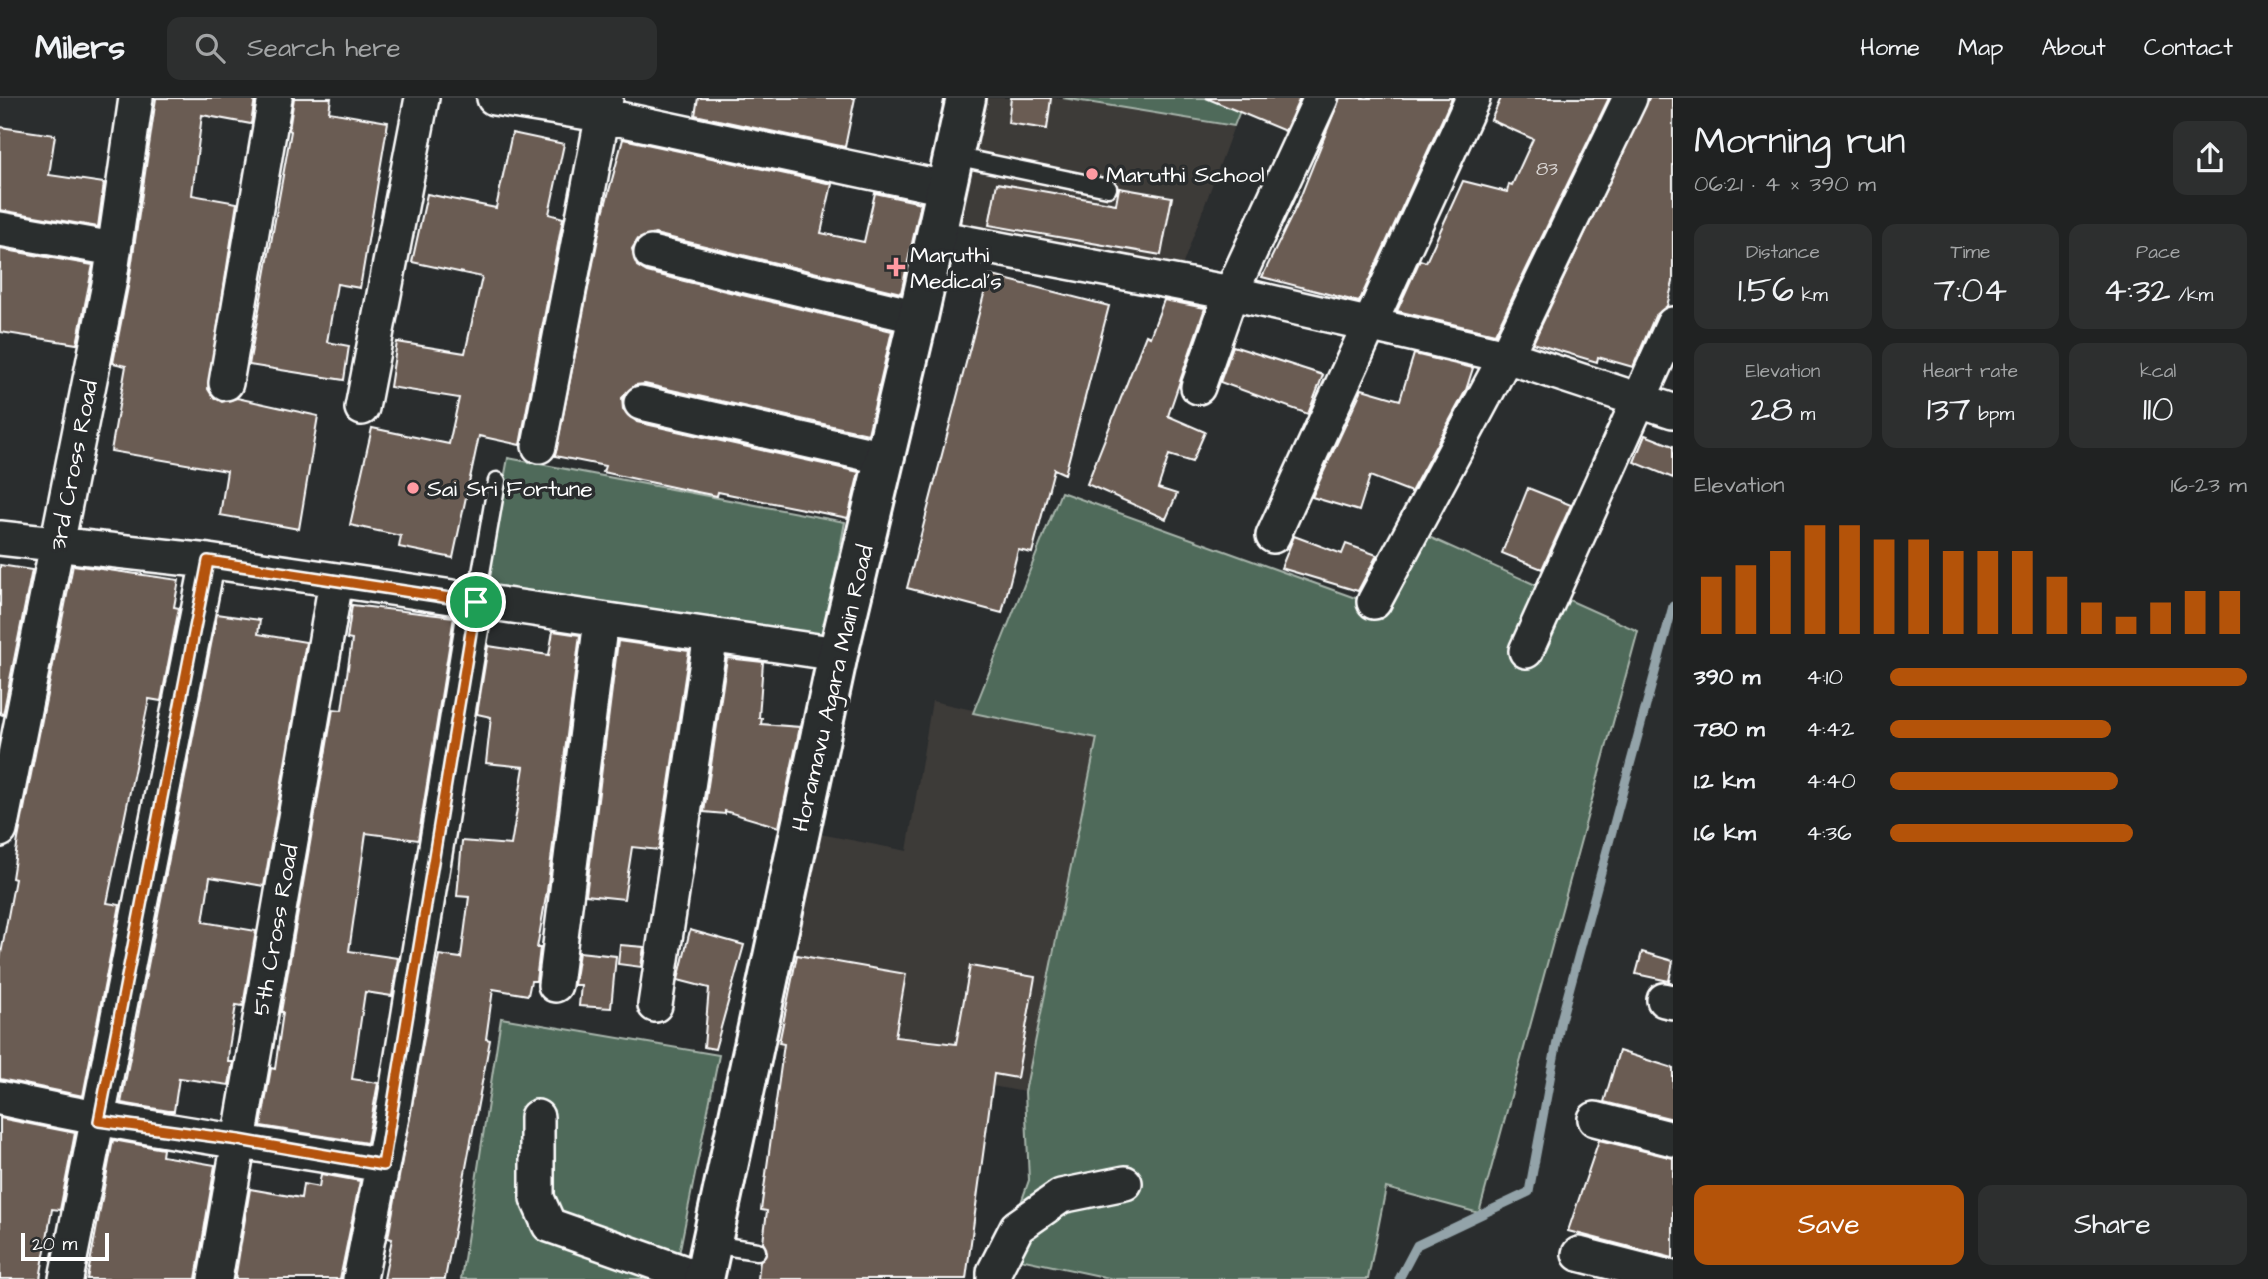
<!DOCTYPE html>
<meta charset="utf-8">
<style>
:root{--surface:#202222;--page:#2d2f2f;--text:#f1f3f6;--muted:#a2a4a5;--line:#3d3f40;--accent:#b45309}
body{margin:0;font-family:"Architects Daughter",sans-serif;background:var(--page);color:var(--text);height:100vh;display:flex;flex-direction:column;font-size:26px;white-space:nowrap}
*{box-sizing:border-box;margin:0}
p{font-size:23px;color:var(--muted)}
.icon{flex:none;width:38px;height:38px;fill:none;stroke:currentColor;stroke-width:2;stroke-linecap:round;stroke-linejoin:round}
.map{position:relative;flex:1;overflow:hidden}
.drawer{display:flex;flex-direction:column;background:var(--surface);width:595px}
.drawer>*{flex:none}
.scale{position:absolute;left:21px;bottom:18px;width:88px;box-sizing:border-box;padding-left:7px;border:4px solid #fff;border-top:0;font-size:19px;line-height:24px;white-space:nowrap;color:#fff;-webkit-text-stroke:5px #2a2d2e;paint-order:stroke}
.pin{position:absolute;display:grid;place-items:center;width:60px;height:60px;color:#fff;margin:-30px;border:4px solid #fff;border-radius:50%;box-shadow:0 2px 7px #0007}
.round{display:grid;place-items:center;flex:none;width:74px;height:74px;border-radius:14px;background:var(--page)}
.overview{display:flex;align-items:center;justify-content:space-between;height:119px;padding:0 21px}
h1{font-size:38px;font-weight:600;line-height:52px}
.metrics{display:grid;grid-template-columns:repeat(3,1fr);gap:10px;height:119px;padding:7px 21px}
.metrics div{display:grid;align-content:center;border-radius:14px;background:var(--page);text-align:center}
.metrics b{font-size:35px;font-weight:600}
.metrics small{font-size:19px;font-weight:400}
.metrics p{font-size:19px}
.chart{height:196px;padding:14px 21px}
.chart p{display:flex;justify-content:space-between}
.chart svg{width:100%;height:126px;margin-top:7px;stroke:var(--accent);stroke-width:6}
.primary-button{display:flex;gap:14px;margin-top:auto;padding:14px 21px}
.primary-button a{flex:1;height:80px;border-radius:14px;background:var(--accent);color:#fff;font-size:28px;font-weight:600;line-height:80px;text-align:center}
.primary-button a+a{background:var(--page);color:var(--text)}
ul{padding:0 21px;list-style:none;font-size:23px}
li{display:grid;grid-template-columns:112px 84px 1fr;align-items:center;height:52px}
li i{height:18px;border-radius:9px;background:var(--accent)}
header{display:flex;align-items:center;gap:42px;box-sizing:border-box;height:98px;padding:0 35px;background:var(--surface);border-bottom:2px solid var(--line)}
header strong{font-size:33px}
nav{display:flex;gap:38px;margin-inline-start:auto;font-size:24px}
.search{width:490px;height:63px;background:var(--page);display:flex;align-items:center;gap:18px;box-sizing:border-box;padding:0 24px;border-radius:14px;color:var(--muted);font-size:26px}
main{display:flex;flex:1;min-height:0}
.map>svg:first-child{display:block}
</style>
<header>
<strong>Milers</strong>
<div class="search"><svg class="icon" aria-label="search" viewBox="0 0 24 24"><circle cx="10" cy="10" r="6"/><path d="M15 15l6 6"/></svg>Search here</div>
<nav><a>Home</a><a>Map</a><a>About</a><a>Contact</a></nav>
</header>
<main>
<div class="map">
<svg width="1673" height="1181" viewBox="0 0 1673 1181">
<rect width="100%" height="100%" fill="#2a2d2e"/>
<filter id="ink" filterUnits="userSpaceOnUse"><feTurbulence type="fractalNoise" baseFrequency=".0143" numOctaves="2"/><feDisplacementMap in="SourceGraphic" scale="14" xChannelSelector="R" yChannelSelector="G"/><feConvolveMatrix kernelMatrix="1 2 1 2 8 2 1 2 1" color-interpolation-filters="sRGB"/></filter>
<g filter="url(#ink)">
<path fill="#3e3b39" d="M987,0H1063L1234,28L1181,171L956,125Z
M932,603L1097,640L1025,994L770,948L820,736L907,753Z"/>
<path fill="#506b5a" stroke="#a8b5ac" stroke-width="2" d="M1063,0H1245L1234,28Z
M508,360L845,424L821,552L484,487Z
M1061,394L1383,510L1429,439L1638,533L1479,1115L1386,1090L1368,1181H1114L992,1155L1003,1156L1029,1082L1025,994L1097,640L973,615Z
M501,920L719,957L674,1181H461Z"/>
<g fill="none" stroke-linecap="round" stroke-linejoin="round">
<path stroke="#93a3a9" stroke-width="9" d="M1399,1181L1417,1147L1529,1094L1561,922L1673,508"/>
</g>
<path fill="#6b5b53" stroke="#fff" stroke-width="2" d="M156,0H255L251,26L202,17L192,97L237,105L208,291L213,299L222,304L237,300L318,318L299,431L220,417L227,373L111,353L126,268L113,265L129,184Z
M294,0H331L329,14L388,24L360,190L337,186L327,244L349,248L344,282L249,267L291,33L289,32Z
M698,0H855L845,49L695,17Z
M1011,0H1051L1047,31L1008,25Z
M1206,0H1300L1285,33Z
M1340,0H1452L1359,204L1262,179L1297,107Z
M1501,0H1609L1495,236L1397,213L1420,162L1426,164L1463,83L1507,94L1509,86L1512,87L1533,41L1491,22Z
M1649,0H1673V184L1667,208L1655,218L1633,269L1598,259L1597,264L1533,245Z
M0,29L55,37L49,77L104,85L98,129L0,112Z
M512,35L564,46L549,116L563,120L520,347L479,338L453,460L399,449L401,438L350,427L372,330L449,346L459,300L390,289L397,244L465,255L482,179L412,164L427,96L496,110Z
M623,41L832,86L821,135L864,144L875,95L921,105L901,195L655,136L638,141L632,151L637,168L647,174L892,233L868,336L645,286L635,287L622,300L623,311L637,324L859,374L848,420L718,394L717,398L682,391L603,374L605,368L555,358L603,115Z
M997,85L1116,106L1119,90L1172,99L1161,157L989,127Z
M0,151L93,167L77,246L0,234Z
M989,177L1109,208L1065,376L1054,371L1032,455L1018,452L1002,515L907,490Z
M1164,202L1205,210L1168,318L1205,334L1192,364L1169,357L1158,390L1177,396L1166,421L1087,386L1146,237L1150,239Z
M1233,248L1323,277L1308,316L1220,284Z
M1414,256L1473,270L1466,292L1411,394L1370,378L1359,413L1312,399L1362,291L1400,302Z
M1645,337L1673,348V380L1634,364Z
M1528,390L1571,407L1542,471L1502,455Z
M1294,438L1342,456L1346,446L1377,457L1358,493L1281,470Z
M0,467L32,472L3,617L0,616Z
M73,467L179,482L174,509L179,510L161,603L149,601L107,805L120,807L83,998L0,981V861L15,781L12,780L18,741Z
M352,507L454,519L418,742L366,735L349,853L398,860L392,898L365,894L352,981L378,985L367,1045L261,1028L271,970L275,971L283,914H281L333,611L342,612L352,542L347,541Z
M217,516L260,522L258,536L306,544L264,788L210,779L203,824L256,833L243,908L236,907L229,950L228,964H233L229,987L179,980L174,1013H169L121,1005Z
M553,533L580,537L547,793L537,850H540L536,883H531L528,897L493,891L486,941L490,942L445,1181H384L392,1141L388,1140L439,857L461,860L469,799L457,798L462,743L511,747L524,669L486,665L491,619L477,616L488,548L549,557Z
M618,543L689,553L659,752L632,749L624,801L586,797Z
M727,560L763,564L759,620H762L761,626L800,629L779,729L725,713V716L704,714Z
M690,832L744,847L715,951L704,949L709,890L678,882Z
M620,847L644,849L641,869L618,866Z
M579,854L616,858L611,910L579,908L581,887H574Z
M1642,854L1673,863L1669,883L1636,876Z
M797,857L906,876L895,939L956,946L970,868L1035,879L1017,980L994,976L966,1181H758L760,1163L767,1154L763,1144L767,1113L761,1112L784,946L779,945Z
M1619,953L1673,970V1021L1604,1004Z
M0,1020L75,1035L60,1112L52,1111L40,1181H0Z
M113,1042L163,1051L162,1058L215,1067L196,1181H87Z
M1599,1042L1673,1060V1160L1568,1133Z
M321,1076L360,1083L340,1181H235L250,1091L301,1100L303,1086L319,1089Z"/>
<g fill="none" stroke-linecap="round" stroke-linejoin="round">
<g stroke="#fff" stroke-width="21">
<path id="lane" d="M954,58L1108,90
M476,504L497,383
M711,1146L757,1153"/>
</g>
<g stroke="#fff" stroke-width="38">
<path id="street" d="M494,0L601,17L945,90
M0,131L114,151
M936,139L1231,195L1372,227L1506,258L1673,313
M651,155L918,219
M226,285L275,0
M1198,289L1231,195L1321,0
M641,305L885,360
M362,310L422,0
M539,348L606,0
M1273,438L1473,0
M0,440L208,463L838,556
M1374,504L1506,258L1630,0
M1526,553L1673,226
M0,732L110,181L136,0
M555,887L601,522
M1664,902L1673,904
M655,907L711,537
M0,1000C126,1029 255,1045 382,1067
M537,1019V1100L549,1127L702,1181
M1595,1021L1673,1041
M1579,1156L1673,1180
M66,1181L208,463
M215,1181L336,483
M360,1181L393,1013L476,504
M994,1181V1174L1017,1129L1061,1098L1125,1085"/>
</g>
<g stroke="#fff" stroke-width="44">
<path id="secondary" d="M704,1181L838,556L918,219L966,0"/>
</g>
<use href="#lane" stroke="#2a2d2e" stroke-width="16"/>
<use href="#street" stroke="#2a2d2e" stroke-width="33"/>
<use href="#secondary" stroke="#2a2d2e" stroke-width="38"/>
</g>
</g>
<g fill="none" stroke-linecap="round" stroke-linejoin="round" filter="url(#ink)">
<g stroke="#fff" stroke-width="14">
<path id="route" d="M208,463L476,504L383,1067L239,1042L99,1023Z"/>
</g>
<use href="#route" stroke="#b45309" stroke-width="9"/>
</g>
<g fill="#ff9aa2" stroke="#2a2d2e" stroke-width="2.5">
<circle cx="1092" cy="76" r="7"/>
<path d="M892.5 158.5h7v7h7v7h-7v7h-7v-7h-7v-7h7z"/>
<circle cx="413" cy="390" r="7"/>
</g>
<g text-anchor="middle" stroke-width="7" stroke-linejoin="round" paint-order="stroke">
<g font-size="19" fill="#dad6d4">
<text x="1547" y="77">83</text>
</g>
<g font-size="23" fill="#fff" stroke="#2a2d2e" text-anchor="start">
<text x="1106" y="84">Maruthi School</text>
<text x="910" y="164">Maruthi<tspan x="910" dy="26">Medical's</tspan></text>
<text x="427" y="398">Sai Sri Fortune</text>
</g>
<g font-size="23" fill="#fff" stroke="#2a2d2e">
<text transform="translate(73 367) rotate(-79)" y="8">3rd Cross Road</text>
<text transform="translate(832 590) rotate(-77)" y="8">Horamavu Agara Main Road</text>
<text transform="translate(275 832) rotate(-80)" y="8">5th Cross Road</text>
</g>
</g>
</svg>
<div class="scale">20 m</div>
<div class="pin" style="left:476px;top:504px;background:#1e9e55"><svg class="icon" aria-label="arrive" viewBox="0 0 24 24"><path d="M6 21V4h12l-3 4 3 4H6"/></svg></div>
</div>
<section class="drawer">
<div class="overview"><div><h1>Morning run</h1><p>06:21 · 4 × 390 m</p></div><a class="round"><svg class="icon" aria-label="share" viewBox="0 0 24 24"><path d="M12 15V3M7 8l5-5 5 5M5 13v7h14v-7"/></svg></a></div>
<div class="metrics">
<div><p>Distance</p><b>1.56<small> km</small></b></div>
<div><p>Time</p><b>7:04</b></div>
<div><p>Pace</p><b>4:32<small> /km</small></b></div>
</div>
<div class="metrics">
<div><p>Elevation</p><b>28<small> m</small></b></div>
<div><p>Heart rate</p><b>137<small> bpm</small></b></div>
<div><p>kcal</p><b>110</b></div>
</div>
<div class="chart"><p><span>Elevation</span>16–23 m</p>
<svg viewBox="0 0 160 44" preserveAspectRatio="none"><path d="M5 44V24M15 44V20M25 44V15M35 44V6M45 44V6M55 44V11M65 44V11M75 44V15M85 44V15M95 44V15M105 44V24M115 44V33M125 44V38M135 44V33M145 44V29M155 44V29"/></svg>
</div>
<ul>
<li><b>390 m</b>4:10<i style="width:100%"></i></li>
<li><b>780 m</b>4:42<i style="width:62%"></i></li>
<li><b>1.2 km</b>4:40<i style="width:64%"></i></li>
<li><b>1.6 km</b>4:36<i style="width:68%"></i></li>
</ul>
<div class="primary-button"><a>Save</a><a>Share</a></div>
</section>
</main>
